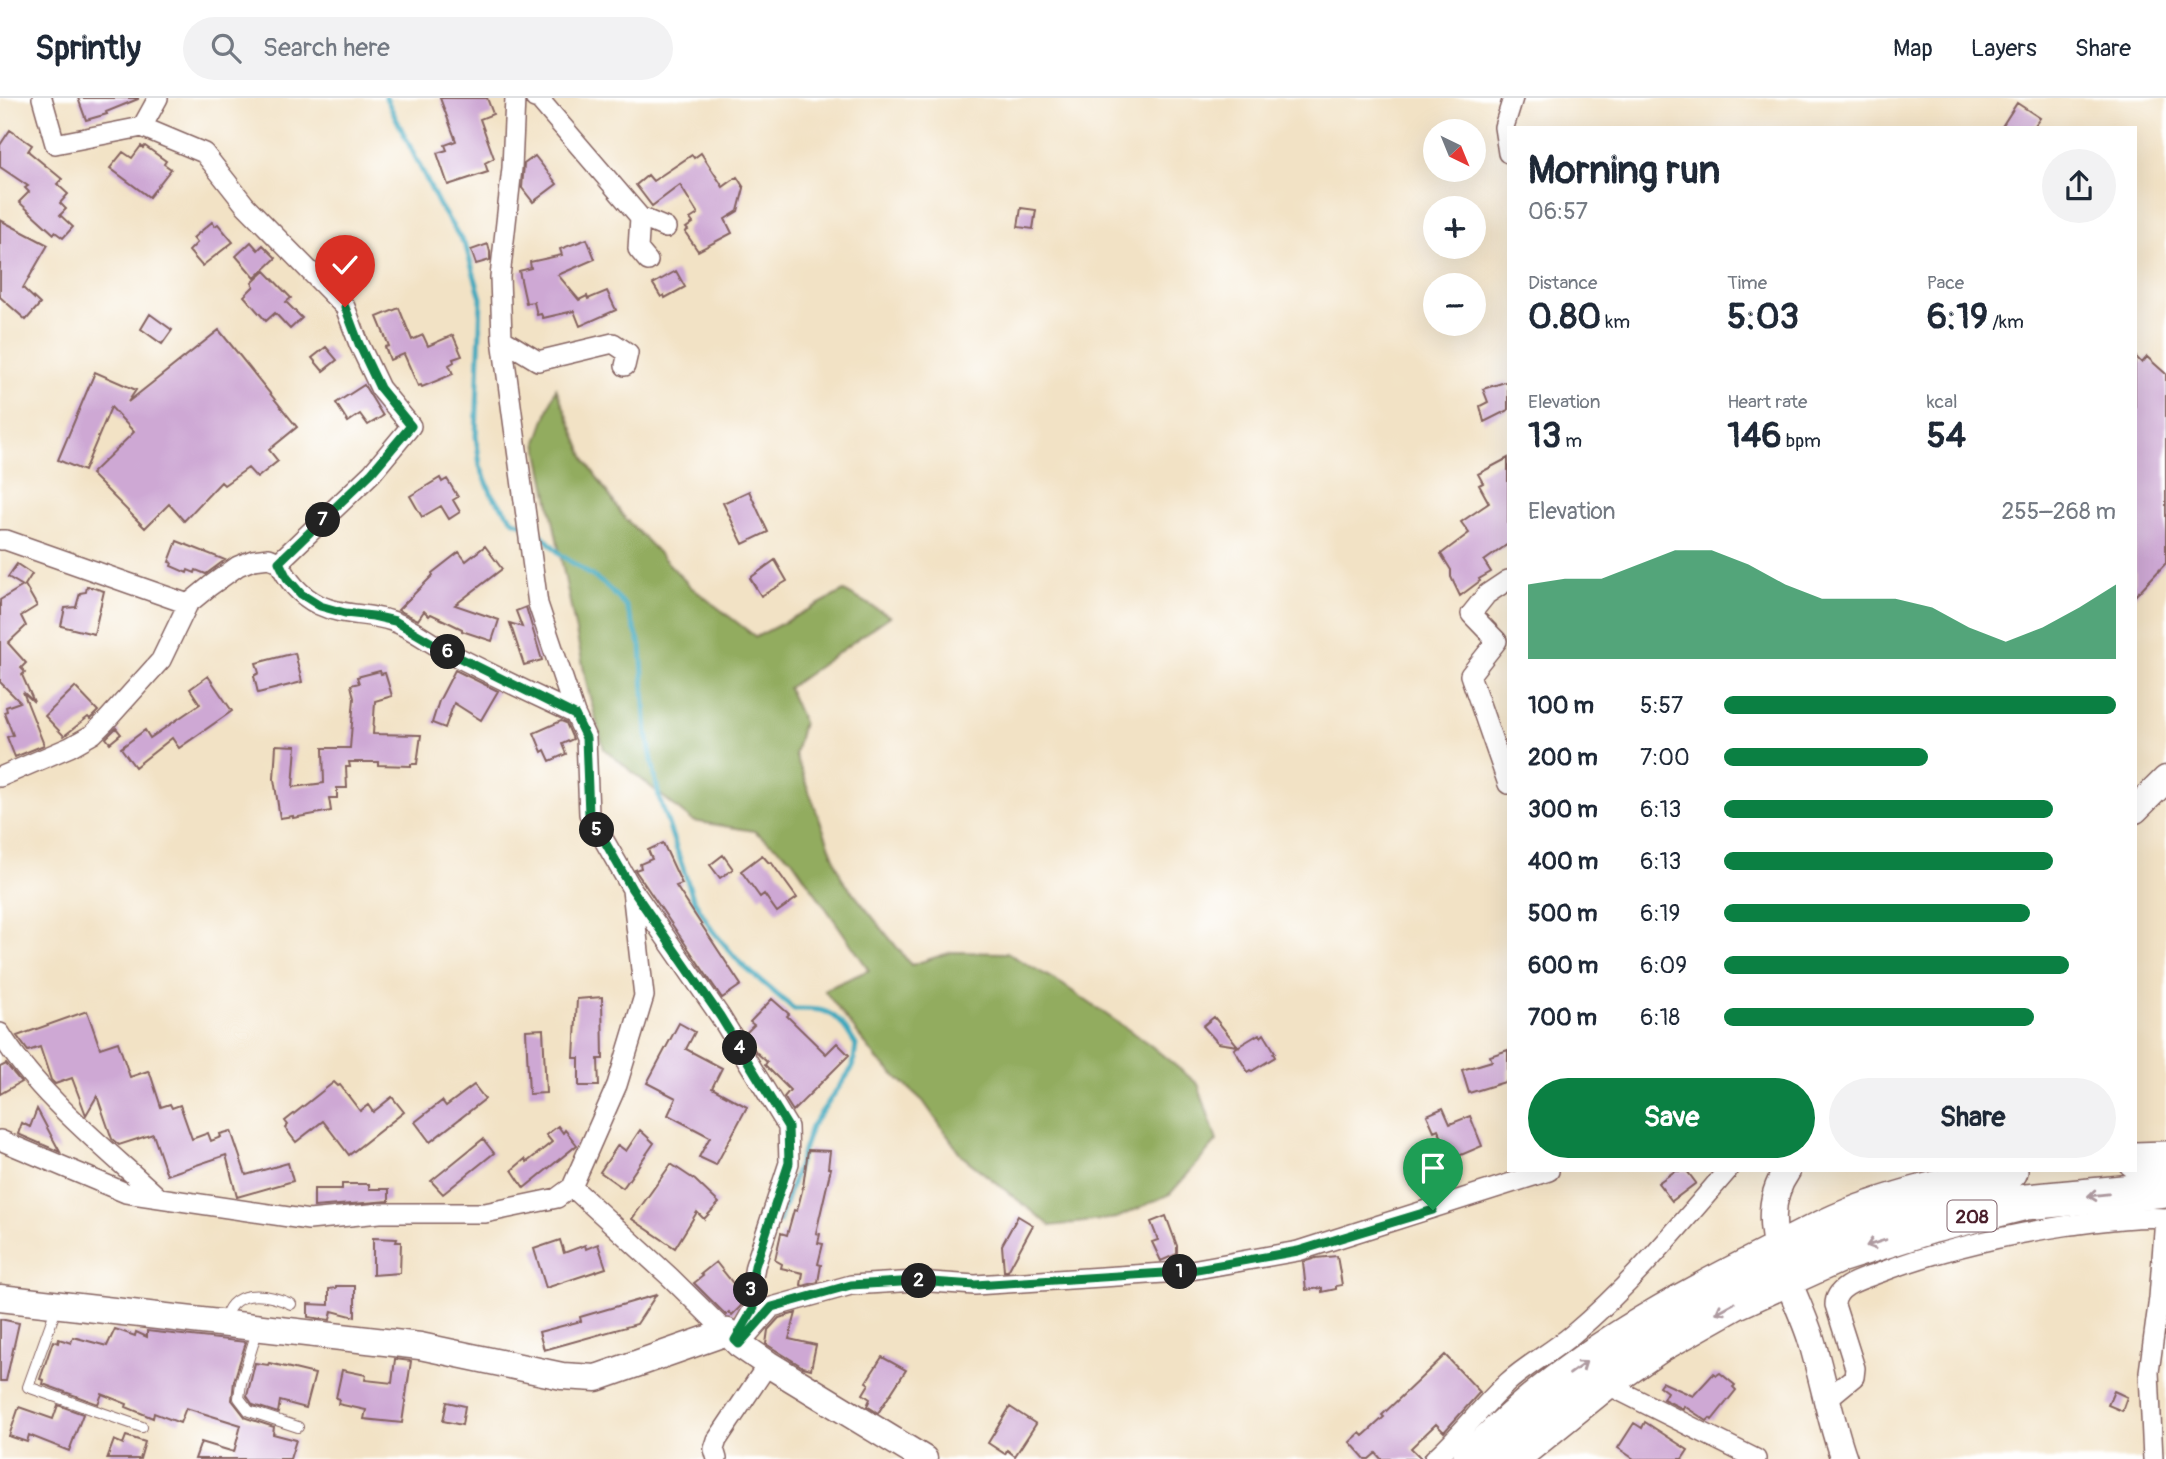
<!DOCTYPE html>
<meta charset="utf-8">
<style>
:root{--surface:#fff;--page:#f2f2f3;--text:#1f2937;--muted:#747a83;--line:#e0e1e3;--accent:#0b8043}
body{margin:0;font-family:Pangolin,sans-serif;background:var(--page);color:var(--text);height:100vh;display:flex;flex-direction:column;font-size:26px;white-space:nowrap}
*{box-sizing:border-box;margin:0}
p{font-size:23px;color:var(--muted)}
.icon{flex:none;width:38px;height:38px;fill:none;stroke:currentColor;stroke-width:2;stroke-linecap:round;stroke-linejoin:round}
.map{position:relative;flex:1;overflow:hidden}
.details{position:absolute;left:1507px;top:28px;width:630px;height:1046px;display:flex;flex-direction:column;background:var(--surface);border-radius:0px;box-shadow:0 7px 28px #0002}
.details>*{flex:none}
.needle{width:46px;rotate:137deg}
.tools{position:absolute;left:1423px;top:21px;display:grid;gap:14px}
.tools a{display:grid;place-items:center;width:63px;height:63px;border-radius:50%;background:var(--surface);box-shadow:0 7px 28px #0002;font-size:35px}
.pin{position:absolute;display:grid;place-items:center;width:60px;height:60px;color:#fff;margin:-72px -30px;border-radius:50% 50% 50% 0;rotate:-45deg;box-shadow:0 0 7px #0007}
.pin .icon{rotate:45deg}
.km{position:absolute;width:35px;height:35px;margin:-18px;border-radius:50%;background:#222;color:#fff;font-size:19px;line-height:35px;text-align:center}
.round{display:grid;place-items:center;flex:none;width:74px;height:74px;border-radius:37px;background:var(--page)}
.overview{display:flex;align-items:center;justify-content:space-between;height:119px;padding:0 21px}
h1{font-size:38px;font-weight:800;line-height:52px}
.figures{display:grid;grid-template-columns:repeat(3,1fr);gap:10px;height:119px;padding:7px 21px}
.figures div{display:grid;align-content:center}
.figures b{font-size:35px;font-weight:800}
.figures small{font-size:19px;font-weight:400}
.figures p{font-size:19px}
.chart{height:196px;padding:14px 21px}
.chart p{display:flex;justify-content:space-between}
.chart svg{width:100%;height:126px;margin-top:7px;fill:var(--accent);opacity:.7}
.primary-button{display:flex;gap:14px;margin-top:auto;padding:14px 21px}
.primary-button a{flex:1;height:80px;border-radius:42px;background:var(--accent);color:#fff;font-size:28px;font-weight:800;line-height:80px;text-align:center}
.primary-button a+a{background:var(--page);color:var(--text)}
ul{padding:0 21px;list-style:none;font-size:23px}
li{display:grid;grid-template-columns:112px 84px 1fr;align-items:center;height:52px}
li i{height:18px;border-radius:9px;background:var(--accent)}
header{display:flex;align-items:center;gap:42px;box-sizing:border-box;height:98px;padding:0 35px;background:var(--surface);border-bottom:2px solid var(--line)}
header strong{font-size:33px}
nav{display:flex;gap:38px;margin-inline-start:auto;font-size:24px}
.search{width:490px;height:63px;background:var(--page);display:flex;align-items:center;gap:18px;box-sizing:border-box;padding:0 24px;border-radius:38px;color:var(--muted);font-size:26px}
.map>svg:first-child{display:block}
</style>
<header>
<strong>Sprintly</strong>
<div class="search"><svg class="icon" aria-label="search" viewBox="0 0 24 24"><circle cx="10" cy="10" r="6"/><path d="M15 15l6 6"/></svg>Search here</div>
<nav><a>Map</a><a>Layers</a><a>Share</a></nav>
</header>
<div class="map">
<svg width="2166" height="1361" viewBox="0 0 2166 1361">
<rect width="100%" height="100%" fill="#fff"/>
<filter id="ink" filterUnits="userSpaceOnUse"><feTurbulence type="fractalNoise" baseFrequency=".0143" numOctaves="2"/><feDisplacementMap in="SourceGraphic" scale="14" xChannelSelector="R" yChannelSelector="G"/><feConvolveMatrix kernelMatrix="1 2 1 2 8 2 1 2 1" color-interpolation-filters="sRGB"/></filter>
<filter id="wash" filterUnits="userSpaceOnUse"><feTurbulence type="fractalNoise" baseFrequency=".00686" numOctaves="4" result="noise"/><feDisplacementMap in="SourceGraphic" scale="28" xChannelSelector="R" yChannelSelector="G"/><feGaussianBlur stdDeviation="1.57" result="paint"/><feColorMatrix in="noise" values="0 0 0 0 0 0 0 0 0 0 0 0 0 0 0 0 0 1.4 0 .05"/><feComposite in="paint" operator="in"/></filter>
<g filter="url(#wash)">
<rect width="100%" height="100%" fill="#f2e2c5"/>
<path fill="#92ac5f" stroke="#6e6645" stroke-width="2" d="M556,290L586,363L623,418L691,489L756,539L844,493L890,518L788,590L803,624L795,656L842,781L911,867L952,854L1007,855L1062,886L1149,946L1198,986L1217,1043L1170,1096L1117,1120L1051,1128L962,1058L923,1003L877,961L824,892L869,872L791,760L754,733L693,723L604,651L588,592L537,344Z"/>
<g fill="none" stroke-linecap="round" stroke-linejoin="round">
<path stroke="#3ea8bd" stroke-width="5" d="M386,0L439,107L466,149L481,200L476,338L480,368L492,397L514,423L523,426
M534,432L542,437L561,457L604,486L626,508L641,548L647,636L659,699L693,800L712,832L741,866L794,911C832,910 837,916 856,947L853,969L811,1029L779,1124"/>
</g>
<g id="blocks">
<path fill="#cea8d4" d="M78,0H138V1L106,14L107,16L86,22Z
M440,0H487L493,16L480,21L494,60L485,65L488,74L448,87L437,55L447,52L445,47L456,43Z
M2017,5L2040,20L2033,30H2001Z
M10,32L32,47L28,53L62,81L57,86L68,96L60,105L66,111L60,117L73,129L63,140L55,134L54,136L19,104L29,94L25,90L28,88L0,69V47Z
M141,48L143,50L145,48L166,63L164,66L171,71L149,99L110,70L123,54L132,60Z
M701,55L723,89L737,79L744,90L738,113L725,121L732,135L698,153L685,134L688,132L686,130L693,125L690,121L698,116L680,87L652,108L636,87L648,77L653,83L692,57L694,60Z
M535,58L557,86L533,104L522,90L524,66Z
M1021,110L1036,112L1033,131L1018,129Z
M0,122L48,147L23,190L40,206L26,222L0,199Z
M212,124L215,128L218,126L233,144L202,168L189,153L197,145L193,140Z
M587,141L595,161L558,177L579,202L587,198L588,201L607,193L616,212L580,228L574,213L543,220L541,216L537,217L534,204L526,205L519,173L531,170L530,164L562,157L560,151Z
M251,144L258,152L263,147L276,160L255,180L236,158Z
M488,146L490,154V162L476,166L471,152Z
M265,173L291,200L286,204L302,220L290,231L275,215L266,223L244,198L254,188L252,185Z
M676,173L685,189L665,200L664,197L661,199L653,186Z
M399,210L412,242L423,237L428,248L453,237L462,258L453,261L454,264L449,267L453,276L422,289L421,287L418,288L404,256L390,262L385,249L389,248L377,219Z
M150,216L172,232L162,246L141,231Z
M219,232L297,329L269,352L278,363L257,380L248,370L224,387L221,384L184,423L169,406L145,430L91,376L134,334L111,309L84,373L58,362L95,274L136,292L128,304Z
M326,249L337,262L323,273L312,260Z
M2135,258L2142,265L2147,259L2166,276V465L2135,498Z
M1508,283V312L1484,324L1480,308L1488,304L1483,291Z
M364,287L383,318L368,327L360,316L348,324L336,305Z
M1508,360V446L1484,463L1491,474L1479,481L1480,483L1460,498L1451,479V472L1441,456L1469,435L1461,424L1489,405L1479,387L1483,385L1478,376Z
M440,380L442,384L447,381L458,399L453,402L460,414L449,421L441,408L422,419L410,398Z
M749,393L768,434L743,446L723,405Z
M177,443L225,462L206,476L196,472L195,475L188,472L187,475L171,468L172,465L169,464Z
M485,448L502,471L455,507L499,522L492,543L462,533V531L431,516L429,518L424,513L418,522L398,512L433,477L432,475L459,454L466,463Z
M775,462L787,483L761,498L750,480Z
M17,466L32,476L25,487L37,508L21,518L26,528L8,545L26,565L21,570L25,574L22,577L34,604L23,594L44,647L15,659L7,639L13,637L4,614L7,613L6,609L20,604L0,584V502L23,488L8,479Z
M87,488L104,493L94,536L61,528L65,510L76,509L80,495L86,494Z
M526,509L542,562L524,567L510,525L522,529L516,513Z
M295,555L302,584L258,595L254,578L259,575L256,565Z
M455,572L498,593L481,622L454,605L445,630L432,625L439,603Z
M380,573L381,576L385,575L392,598L375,603L373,636L421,637L417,666H411V668L378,667V664H349L350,669H346L347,690H337V700H329L331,713L293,720V718L280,720L274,681L276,647L296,648L293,689L324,685L323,650H350L354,600L351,587L359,585L357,579Z
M208,578L232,613L179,650L172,640L135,669L121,650L145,632L150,640L200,606L190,591Z
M75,589L98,613L90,621L88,619L64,638L45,618Z
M561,623L566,625L573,641L562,646L566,656L550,663L545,652L542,654L534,635Z
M116,630L121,636L110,645L106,640Z
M663,745L682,786L676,788L741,887L722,900L635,772L641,770L640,766L652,761L648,752Z
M723,757L733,771L720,780L710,767Z
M762,757L769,765L771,764L797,800L777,814L764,796L760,799L741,773Z
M602,899L603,961H598L599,988H579V960H574L577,901Z
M772,901L789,916L787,918L826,956L837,945L849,957L793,1013L784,999L790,992L765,967L767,964L756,954L745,936L754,927L750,924Z
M87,913L100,950L118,944L130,979L148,973L150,975L161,1009L170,1006L172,1010L180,1007L192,1041L208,1035L211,1043L221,1039L220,1036L231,1033L246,1077L288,1065L293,1083L237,1099L226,1057L167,1077L153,1036L119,1047L112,1041L97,998L86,1017L72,980L55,986L51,982L40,949L28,953L17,938Z
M1214,919L1238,948L1218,945L1203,928Z
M679,925L695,934L686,951L722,970L712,990L747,1009L716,1067L699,1059L710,1039L668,1017L676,1000L647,985Z
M543,931L546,995L529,996L526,932Z
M1259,936L1261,939L1264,936L1275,954L1273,955L1275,959L1252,973L1251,972L1248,974L1234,951Z
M1508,952V983L1469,995L1462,972L1492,963L1490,958Z
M6,966L21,984L0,996V969Z
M334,984L338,988L340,987L360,1013L368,1007L373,1014L392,999L404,1014L349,1057L323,1023L296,1044L285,1030L288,1027L285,1023Z
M474,987L485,1001L430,1044L415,1024L442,1003L446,1008Z
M1443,1010L1450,1026L1470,1018L1482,1048L1454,1060L1452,1056L1449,1057L1438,1031L1434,1033L1427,1017Z
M37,1011L60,1054L18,1036L22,1025L30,1029Z
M558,1028L563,1035L565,1032L577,1047L524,1090L512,1072L525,1061L527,1064L552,1044L546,1037Z
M640,1032L654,1045L623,1090L600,1074L618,1047L626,1053Z
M483,1041L494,1055L443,1096L431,1083Z
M808,1052L830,1053L828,1070H831L816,1135L820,1136L818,1145L823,1146L818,1166L821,1167L818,1184L803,1188L801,1187L803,1175L781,1170L782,1166L775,1162L781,1135L787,1137L794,1112L797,1113L803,1089Z
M671,1066L695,1082L719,1105L704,1121L697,1114L675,1150L632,1121Z
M1675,1073H1687L1696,1085L1672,1103L1658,1085Z
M342,1086H369V1091H389V1103L314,1109V1091H342Z
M1018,1118L1033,1127L1008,1173H1004L1002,1147Z
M1166,1118L1177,1148V1156L1161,1163L1152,1144L1158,1142L1151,1124Z
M373,1140L397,1141L396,1144H401L400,1175L373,1177Z
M560,1142L564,1155L585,1147L586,1151L598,1146L606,1170L546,1190L534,1151Z
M1337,1158L1342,1187L1336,1188V1191L1322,1194V1190L1306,1192L1303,1164L1316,1160Z
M716,1164L739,1193L741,1208L732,1217L729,1214L726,1217L694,1185L703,1178L701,1176Z
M336,1188H355V1219L332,1213L330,1222L308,1219V1206L329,1207V1191L336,1190Z
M656,1197L637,1226L544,1252L539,1234L581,1223L580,1219Z
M796,1215L789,1241L816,1247L811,1271L803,1269L766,1246L768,1232L779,1220Z
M0,1221L19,1225L6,1283H0Z
M115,1231L135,1238L136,1234L147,1239V1233L246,1244L234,1283L232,1302L246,1320L274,1329L273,1336L296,1342L290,1361H195L201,1344L234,1354L241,1327L186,1310L180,1325L154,1315L153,1320L126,1309L127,1306L102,1296L98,1306L43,1286L44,1282L40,1281L53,1243L58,1245L59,1241L71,1245L73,1239L107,1248Z
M1445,1257L1480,1294L1444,1334L1436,1326L1411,1350L1422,1361H1381L1376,1355L1369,1361H1365L1350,1344L1360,1335L1363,1338L1384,1319L1382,1317Z
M882,1259L906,1272L878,1315L867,1308L870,1301L863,1296L869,1286L866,1284Z
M395,1261L411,1263L402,1325L364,1321L366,1312L338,1306L339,1301L336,1300L342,1272L366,1277L365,1282L392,1285Z
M255,1265L268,1267L269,1265L315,1276L306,1310L280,1303L278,1315L253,1307L247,1298Z
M1714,1275L1717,1277L1720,1275L1735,1287L1733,1289L1736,1292L1712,1322L1710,1320L1707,1323L1684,1308L1683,1311L1663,1301L1667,1294L1659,1288L1662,1284L1693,1298Z
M2114,1293L2127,1299L2122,1313L2108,1307Z
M447,1304L465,1308L462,1327L443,1323Z
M58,1307L83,1316L69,1353L29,1337L27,1344L9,1338L19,1309L53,1321Z
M1010,1309L1036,1326L1015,1358L1007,1352L1005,1356L988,1345Z
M1645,1324L1688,1352L1682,1361H1634L1618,1350L1634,1325L1642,1330Z
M126,1338L145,1344L140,1361H107L114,1342L123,1346Z"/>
</g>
</g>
<g filter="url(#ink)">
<use href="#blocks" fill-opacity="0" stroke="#856361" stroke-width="2"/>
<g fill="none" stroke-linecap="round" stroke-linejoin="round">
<g stroke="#856361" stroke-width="12">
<path id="lane" d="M57,1208L28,1289L142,1329
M224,1225C230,1190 264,1194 291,1206
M258,1230L241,1285L239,1300L249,1313L298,1329"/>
</g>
<g stroke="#856361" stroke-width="22">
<path id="street" d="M42,0L55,46L142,29L204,55L245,107L345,209L359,246L380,290L411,328L372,375L279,464
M515,0L512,70L500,179L502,241L538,506L575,616L586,640L589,716L632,791L720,918L788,1029L789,1065L755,1168L751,1191L754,1210L735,1243
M535,0L539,1L640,119L638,151L648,163
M142,29L158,0
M1508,55L1504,29L1513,0
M640,119L666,130
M502,241L538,263L613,245L628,255L625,268
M0,442H6L188,506
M1508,482L1487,496L1471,516L1497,543L1470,577L1508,686
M0,679L70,649L93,636L106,623L161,562L188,506L210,488L238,468L253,462L269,460L279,464C288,483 299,497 319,507C342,518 368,515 392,523C410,529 427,543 444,552C487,575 531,595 575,616
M0,935C38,997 104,1049 158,1099
M0,1042L126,1095L309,1122L380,1115H485L557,1100L572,1089L617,987L644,898L632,792
M572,1089L670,1179L729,1237
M749,1235L772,1209L851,1187L917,1183L975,1187L1180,1174L1298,1153L1549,1073
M1604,1285L1756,1361
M1826,1302L1854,1279L1855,1270L1835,1207C1835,1187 1864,1181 1879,1175C1941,1151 2005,1137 2070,1127C2102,1123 2134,1118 2166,1120
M717,1361L714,1351L717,1342L768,1266
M1434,1361C1461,1337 1482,1308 1508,1284C1528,1266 1552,1254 1573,1236C1630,1188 1678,1130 1727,1073
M2153,1361L2149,1274L2159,1200L2165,1120"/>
</g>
<g stroke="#856361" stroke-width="29">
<path id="secondary" d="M2135,712L2166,681
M1787,1073C1750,1125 1795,1190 1811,1241C1823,1281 1830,1322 1844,1361
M0,1200L420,1248L562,1278L596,1280L727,1234L739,1246L768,1266L924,1361"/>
</g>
<g stroke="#856361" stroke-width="38">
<path id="highway" d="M2135,1062L2166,1061
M1470,1361C1490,1342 1510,1322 1532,1304C1603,1245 1684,1200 1766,1159C1801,1141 1835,1122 1872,1110C1917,1094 1964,1084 2010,1073
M1510,1361L1604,1285L1659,1247L1735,1204L1839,1157L1930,1128L2026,1104L2166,1091"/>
</g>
<use href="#lane" stroke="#fff" stroke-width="10"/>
<use href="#street" stroke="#fff" stroke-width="19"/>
<use href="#secondary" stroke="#fff" stroke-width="26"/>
<use href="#highway" stroke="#fff" stroke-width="35"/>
</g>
<defs><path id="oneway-shaft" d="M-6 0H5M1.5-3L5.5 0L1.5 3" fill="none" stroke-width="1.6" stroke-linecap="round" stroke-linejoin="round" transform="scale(1.75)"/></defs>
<g stroke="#ae9aa0">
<use href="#oneway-shaft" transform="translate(2098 1097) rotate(174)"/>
<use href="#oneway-shaft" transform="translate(1876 1145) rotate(162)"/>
<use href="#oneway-shaft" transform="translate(1725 1210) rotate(151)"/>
<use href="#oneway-shaft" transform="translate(1578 1270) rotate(-36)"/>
</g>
</g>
<g fill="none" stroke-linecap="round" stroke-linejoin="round" filter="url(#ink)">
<g stroke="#fff" stroke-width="14">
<path id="route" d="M345,209L359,246L380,290L411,328L372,374L279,464L287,480L301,496L320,508L345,515L373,518L395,523L444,552L575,617L586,640L589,716L632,791L720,918L788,1029L789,1065L755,1168L751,1191L754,1210L735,1242L739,1246L772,1209L851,1187L917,1183L975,1187L1180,1174L1298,1153L1433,1112"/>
</g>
<use href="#route" stroke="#0b8043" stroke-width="9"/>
</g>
<g text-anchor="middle" stroke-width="5" stroke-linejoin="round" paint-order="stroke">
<rect fill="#fff" stroke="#80626b" stroke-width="2" x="1947.5" y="1102.5" width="49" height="31" rx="5"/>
<g font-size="19" font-weight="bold" fill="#4a1f2b">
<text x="1972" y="1125">208</text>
</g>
</g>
</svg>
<div class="tools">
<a><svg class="needle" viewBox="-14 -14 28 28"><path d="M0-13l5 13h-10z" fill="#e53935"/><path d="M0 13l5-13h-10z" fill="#747a83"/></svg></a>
<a>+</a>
<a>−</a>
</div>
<div class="pin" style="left:1433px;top:1112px;background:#1e9e55"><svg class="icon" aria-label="arrive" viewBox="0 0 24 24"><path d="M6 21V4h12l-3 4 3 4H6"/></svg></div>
<div class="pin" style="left:345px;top:209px;background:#d93025"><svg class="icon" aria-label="check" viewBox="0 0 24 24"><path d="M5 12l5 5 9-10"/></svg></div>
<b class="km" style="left:1180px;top:1174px">1</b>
<b class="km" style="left:919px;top:1183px">2</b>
<b class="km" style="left:751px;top:1192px">3</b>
<b class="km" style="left:740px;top:950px">4</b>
<b class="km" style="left:597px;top:732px">5</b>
<b class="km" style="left:448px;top:554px">6</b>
<b class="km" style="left:323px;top:422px">7</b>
<section class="details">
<div class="overview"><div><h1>Morning run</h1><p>06:57</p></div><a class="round"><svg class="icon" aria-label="share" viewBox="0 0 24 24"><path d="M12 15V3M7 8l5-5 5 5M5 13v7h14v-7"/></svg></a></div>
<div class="figures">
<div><p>Distance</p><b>0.80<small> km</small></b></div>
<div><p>Time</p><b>5:03</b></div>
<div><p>Pace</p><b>6:19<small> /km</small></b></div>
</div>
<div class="figures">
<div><p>Elevation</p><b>13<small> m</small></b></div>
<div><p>Heart rate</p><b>146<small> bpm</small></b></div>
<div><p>kcal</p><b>54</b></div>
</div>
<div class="chart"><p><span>Elevation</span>255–268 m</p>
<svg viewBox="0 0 160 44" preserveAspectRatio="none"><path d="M0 44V18L10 16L20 16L30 11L40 6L50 6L60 11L70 18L80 23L90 23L100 23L110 26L120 33L130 38L140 33L150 26L160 18V44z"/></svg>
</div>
<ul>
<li><b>100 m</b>5:57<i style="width:100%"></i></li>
<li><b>200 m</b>7:00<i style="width:52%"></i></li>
<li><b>300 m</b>6:13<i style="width:84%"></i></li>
<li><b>400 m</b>6:13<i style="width:84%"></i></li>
<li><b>500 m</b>6:19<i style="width:78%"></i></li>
<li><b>600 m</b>6:09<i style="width:88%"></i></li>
<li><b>700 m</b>6:18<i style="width:79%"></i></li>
</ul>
<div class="primary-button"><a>Save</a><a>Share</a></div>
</section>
</div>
